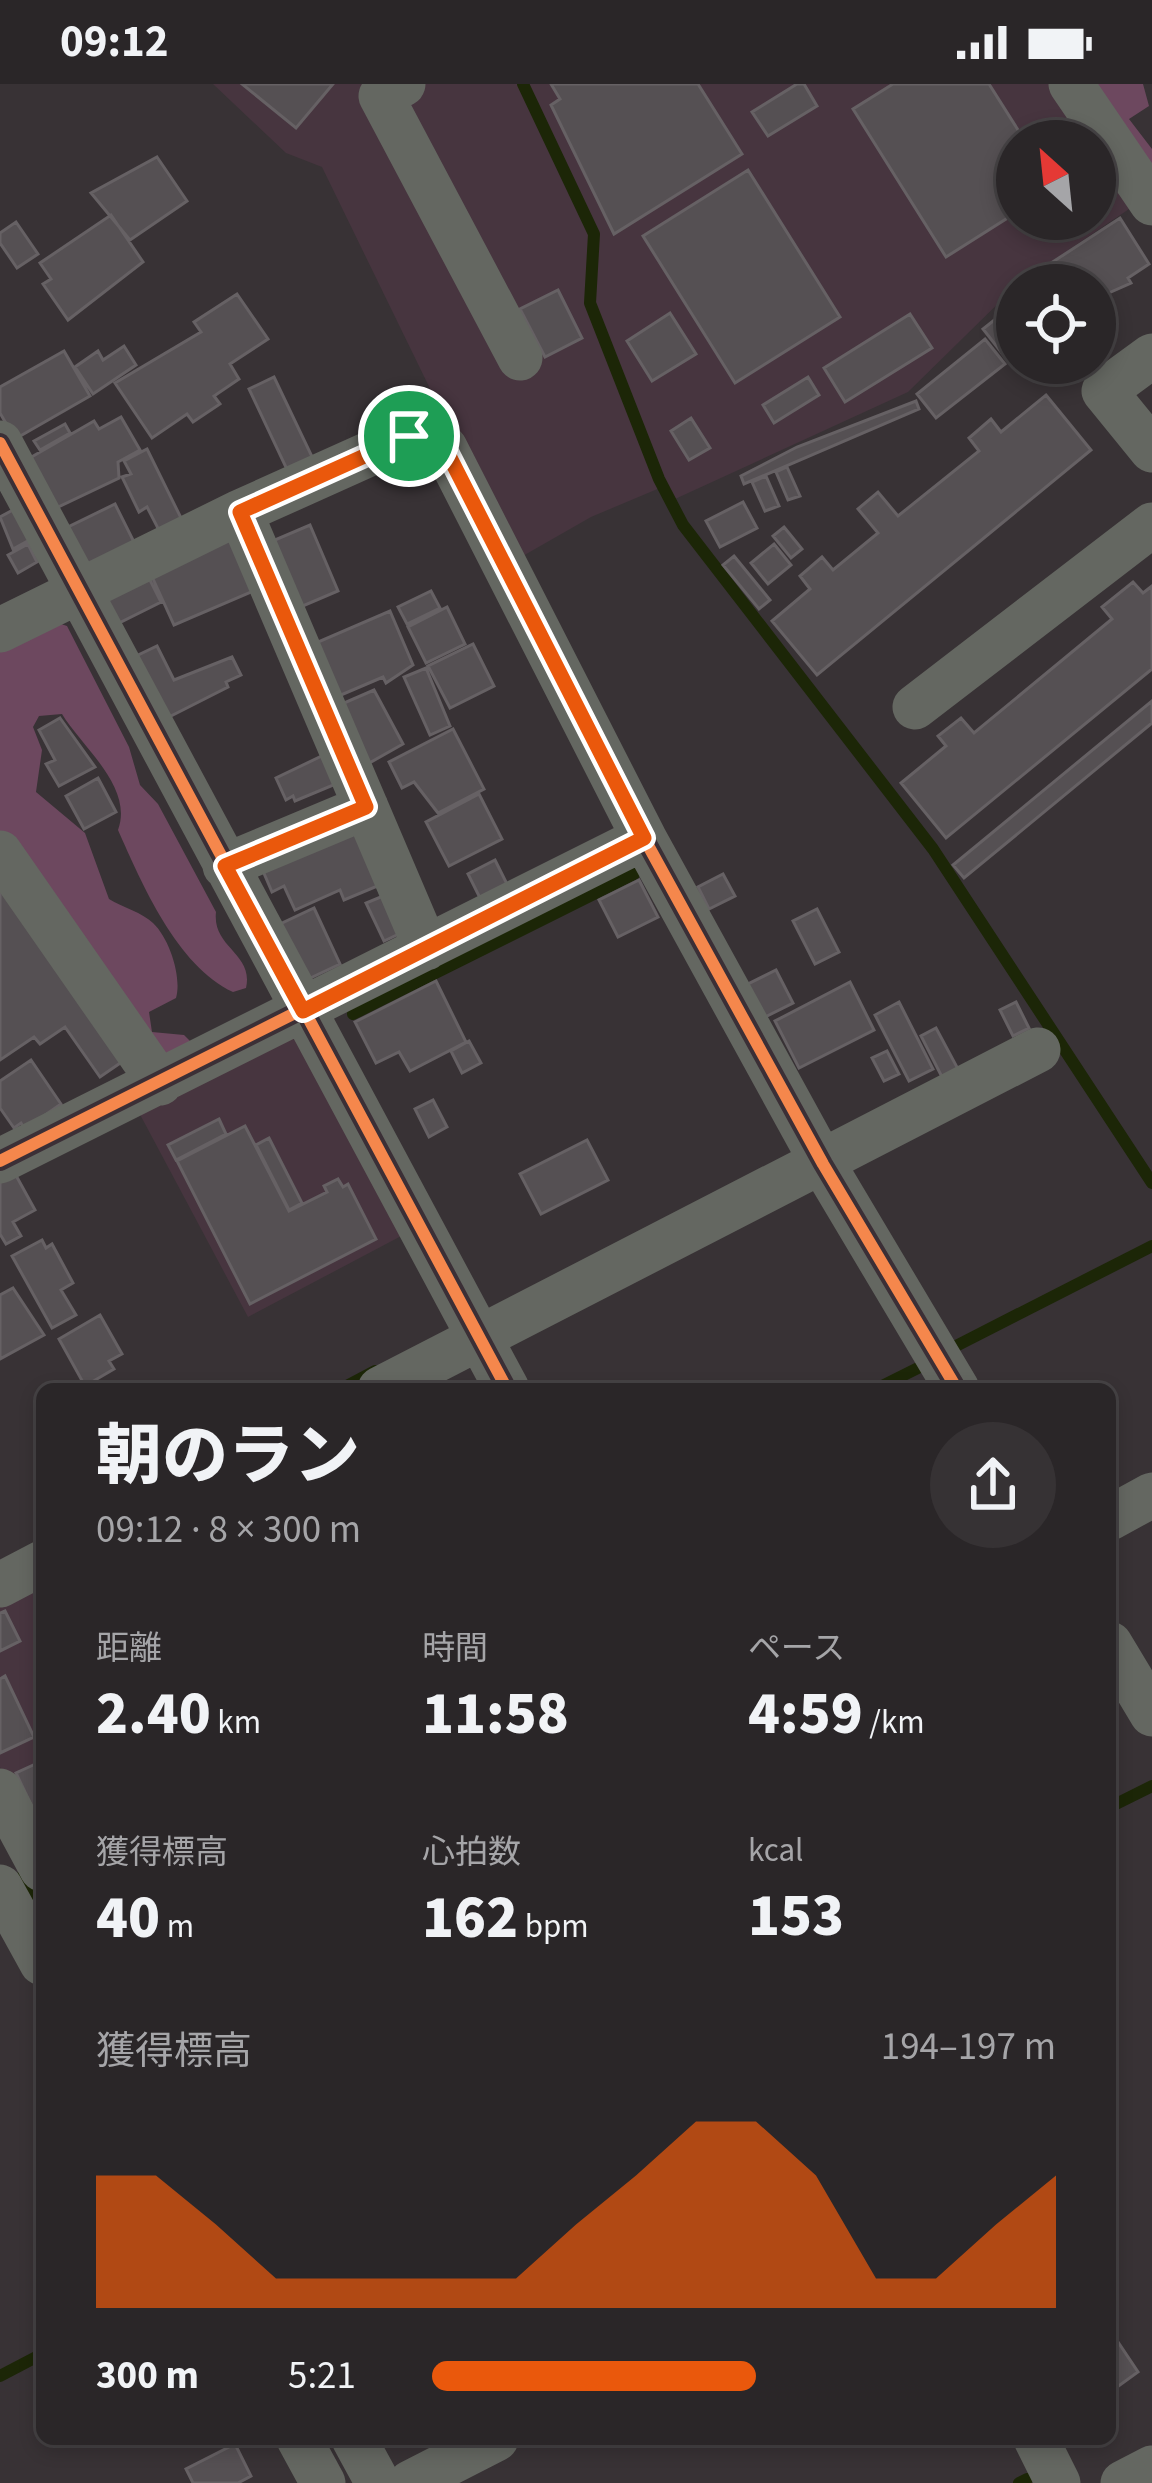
<!DOCTYPE html>
<html lang="ja">
<meta charset="utf-8">
<style>
:root{--surface:#2a2628;--page:#363234;--text:#f1f3f6;--muted:#a5a5a8;--line:#464345;--accent:#ea580c}
body{margin:0;font-family:"Source Sans 3","Noto Sans JP",sans-serif;background:var(--page);color:var(--text);height:100vh;display:flex;flex-direction:column;font-size:45px;white-space:nowrap}
*{box-sizing:border-box;margin:0}
p{font-size:39px;color:var(--muted)}
.icon{flex:none;width:66px;height:66px;fill:none;stroke:currentColor;stroke-width:2;stroke-linecap:round;stroke-linejoin:round}
.map{position:relative;flex:1;overflow:hidden}
.panel{position:absolute;left:36px;top:1299px;width:1080px;height:1062px;display:flex;flex-direction:column;background:var(--surface);border-radius:18px;box-shadow:0 6px 18px #0003,0 0 0 3px var(--line)}
.panel>*{flex:none}
.needle{width:78px;rotate:333deg}
.tools{position:absolute;left:996px;top:36px;display:grid;gap:24px}
.tools a{display:grid;place-items:center;width:120px;height:120px;border-radius:50%;background:var(--surface);box-shadow:0 6px 18px #0003,0 0 0 3px var(--line);font-size:60px}
.pin{position:absolute;display:grid;place-items:center;width:102px;height:102px;color:#fff;margin:-51px;border:6px solid #fff;border-radius:50%;box-shadow:0 3px 12px #0007}
.round{display:grid;place-items:center;flex:none;width:126px;height:126px;border-radius:63px;background:var(--page)}
.overview{display:flex;align-items:center;justify-content:space-between;height:204px;padding:0 60px}
h1{font-size:66px;font-weight:800;line-height:90px}
.figures{display:grid;grid-template-columns:repeat(3,1fr);gap:18px;height:204px;padding:12px 60px}
.figures div{display:grid;align-content:center}
.figures b{font-size:60px;font-weight:800}
.figures small{font-size:33px;font-weight:400}
.figures p{font-size:33px}
.chart{height:336px;padding:24px 60px}
.chart p{display:flex;justify-content:space-between}
.chart svg{width:100%;height:216px;margin-top:12px;fill:var(--accent);opacity:.7}
ul{padding:0 60px;list-style:none;font-size:39px}
li{display:grid;grid-template-columns:192px 144px 1fr;align-items:center;height:90px}
li i{height:30px;border-radius:15px;background:var(--accent)}
.status{display:flex;justify-content:space-between;align-items:center;height:84px;padding:0 60px;background:var(--surface);direction:ltr}
.status svg{height:33px;fill:currentColor}
.map>svg:first-child{display:block}
</style>
<div class="status"><b>09:12</b><svg viewBox="0 0 49 12"><path d="M0 12V9h3v3zM5 12V6h3v6zM10 12V3h3v9zM15 12V0h3v12zM26 1h20v11H26zM47 4h2v5h-2z"/></svg></div>
<div class="map">
<svg width="1152" height="2399" viewBox="0 0 1152 2399">
<rect width="100%" height="100%" fill="#383235"/>
<path fill="#47353f" d="M213,0H1051L1088,57H1017V135H1095V67L1132,123L1017,201L908,308L675,415L667,401L591,433L514,477L322,83L286,69Z
M300,951L405,1150L248,1233L136,1023Z
M42,1498V1726L28,1733L0,1683V1519Z"/>
<path fill="#6d485f" d="M1086,0H1143L1149,22L1129,35L1152,65V98Z
M52,537L67,542L129,663L140,701L158,720L216,828C212,864 254,869 246,904L233,908C177,882 142,800 118,746C134,703 81,662 62,630L39,632L33,643L42,666L36,708L85,749L109,815C122,823 143,829 153,839C170,855 182,894 176,914L149,928L152,948L184,951L192,959L165,983L0,748V567Z"/>
<g fill="none" stroke-linecap="round" stroke-linejoin="round">
<path stroke="#1c2607" stroke-width="12" d="M523,0L594,150L590,219L659,395L683,441L933,765L1152,1099
M353,930L634,790
M954,1263L1152,1162
M341,1305L375,1287
M876,1305L924,1281
M1110,1723L1152,1702
M23,1791L42,1826
M0,2292L42,2270
M1019,2399L1027,2395"/>
</g>
<path fill="#555053" stroke="#666164" stroke-width="3" d="M242,0H333L296,44Z
M551,0H698L742,70L614,150L551,21L560,15Z
M797,0H804L817,22L768,52L752,28Z
M893,0H989L1025,57H1017V128L946,173L853,25Z
M157,73L187,117L130,156L91,109Z
M748,86L840,233L735,299L643,152Z
M111,131L143,178L68,236L43,200L51,195L40,179Z
M1120,134L1149,180L1128,194L1131,199L1095,215V201H1056L1045,183Z
M16,138L38,170L17,184L0,159V149Z
M558,206L582,254L545,273L520,225Z
M237,210L268,255L230,280L239,295L214,312L220,320L193,338L187,330L152,354L115,299L201,248L194,238Z
M1017,218V271L1009,278L983,245Z
M670,229L696,270L652,297L627,257Z
M910,230L932,264L845,318L824,284Z
M985,255L1005,280L936,334L917,310Z
M124,262L136,281L93,310L75,283L98,267L103,276Z
M64,267L90,312L15,355L0,329V303Z
M274,293L316,381L291,394L249,305Z
M808,293L819,311L774,339L763,321Z
M1046,311L1091,366L817,591L772,537L810,505L800,492L822,473L833,486L878,449L858,425L878,408L898,432L979,367L969,354L991,335L1001,348Z
M916,317L919,325L744,400L741,392L797,363Z
M121,333L140,366L118,378L119,394L56,424L28,375L94,337L99,345Z
M691,334L710,364L689,376L671,347Z
M65,340L70,349L40,366L34,357Z
M147,365L185,442L163,454L147,423L139,428L122,393L131,390L124,377Z
M787,383L800,412L788,416L776,388Z
M766,392L779,422L765,427L752,398Z
M743,418L757,444L720,463L706,437Z
M115,420L135,460L84,485L64,445Z
M13,426L33,454L13,465L0,433Z
M310,441L338,507L291,527L263,461Z
M784,443L802,465L791,474L773,452Z
M231,444L258,505L174,541L149,486Z
M28,460L37,478L18,489L8,471Z
M774,460L791,481L768,500L751,479Z
M734,472L770,516L759,525L723,481Z
M145,486L161,518L111,543L95,510Z
M1133,498L1143,509L1152,502V585L946,754L901,699L946,662L938,652L961,634L974,649L1112,535L1102,523Z
M431,507L440,524L407,540L398,523Z
M447,523L465,560L426,579L408,543Z
M390,527L413,581L386,599L383,593L334,614L311,561Z
M473,560L494,602L450,624L428,582Z
M157,562L174,596L232,573L241,591L226,598L228,603L161,637L130,575Z
M426,584L450,642L430,651L404,593Z
M374,606L403,660L364,682L337,622Z
M1152,617V639L964,794L953,781Z
M60,634L95,683L59,702L46,680L55,676L39,646Z
M453,645L484,705L438,729L414,698L402,704L389,678Z
M330,668L343,697L295,717L293,712L286,716L276,694Z
M98,694L116,728L84,745L66,712Z
M479,710L502,755L449,782L426,738Z
M354,740L380,801L344,816L340,806L295,826L284,802L272,808L260,780Z
M495,776L508,802L481,816L468,790Z
M723,790L735,812L709,825L698,803Z
M0,793L126,975L100,993L65,943L40,960L34,953L0,976Z
M639,796L658,833L618,853L599,816Z
M388,810L405,847L384,857L366,819Z
M314,824L340,880L304,897L278,841Z
M817,825L839,868L815,880L793,837Z
M776,886L793,919L763,934L746,901Z
M436,897L466,958L410,987L399,968L376,979L355,938Z
M850,898L874,946L799,984L775,937Z
M899,918L933,985L909,997L875,931Z
M1016,918L1029,944L1013,952L1000,926Z
M936,944L958,985L942,993L921,952Z
M469,957L481,979L462,989L451,967Z
M887,967L899,990L884,997L872,974Z
M31,976L61,1020L25,1045L21,1039L14,1044L0,1024V997Z
M433,1016L447,1043L429,1053L415,1025Z
M219,1035L226,1050L176,1076L168,1061Z
M245,1042L289,1127L327,1108L324,1102L338,1095L343,1103L348,1100L376,1155L250,1220L177,1077Z
M269,1054L302,1119L289,1126L256,1061Z
M587,1056L608,1096L541,1130L520,1090Z
M13,1086L35,1126L13,1138L21,1152L6,1160L0,1150V1093Z
M42,1156L46,1164L52,1160L73,1199L61,1206L76,1231L52,1244L12,1172Z
M13,1204L44,1251L0,1275V1211Z
M100,1231L122,1270L109,1277L114,1285L85,1302L59,1255Z
M5,1527L20,1557L0,1567V1529Z
M5,1592L34,1653L0,1669V1595Z
M42,1677V1721L33,1725L16,1689Z
M1110,2246L1138,2288L1113,2306L1110,2300Z
M235,2360L251,2392L238,2399H193L186,2385Z"/>
<g fill="none" stroke-linecap="round" stroke-linejoin="round">
<path stroke="#646761" stroke-width="45" d="M403,0L381,12L520,274
M1071,0L1152,119
M1152,272L1104,307L1152,366
M0,359L507,1305
M240,428L409,352L426,353L445,364L644,754
M0,546L240,428L426,864
M915,623L1152,441
M0,769L160,999
M225,782L366,723
M0,1077L644,754L823,1080L957,1305
M380,1305L1038,966
M1110,1434L1152,1411
M0,1501L42,1479
M1110,1560L1152,1630
M0,1707L42,1785
M0,1803L42,1879
M299,2355L323,2399
M354,2355L378,2399
M1036,2355L1058,2399
M410,2399L496,2355
M1123,2399L1152,2384"/>
<g stroke="#3b2f36" stroke-width="20">
<path id="cycleway" d="M0,359L507,1305
M0,1077L644,754L823,1080L957,1305"/>
</g>
<use href="#cycleway" stroke="#f5874c" stroke-width="12"/>
</g>
<g fill="none" stroke-linecap="round" stroke-linejoin="round">
<g stroke="#fff" stroke-width="24">
<path id="route" d="M409,352L426,353L445,364L644,754L303,927L225,782L366,723L240,428Z"/>
</g>
<use href="#route" stroke="#ea580c" stroke-width="15"/>
</g>
</svg>
<div class="tools">
<a><svg class="needle" viewBox="-14 -14 28 28"><path d="M0-13l5 13h-10z" fill="#e53935"/><path d="M0 13l5-13h-10z" fill="#a5a5a8"/></svg></a>
<a><svg class="icon" aria-label="locate" viewBox="0 0 24 24"><circle cx="12" cy="12" r="6"/><path d="M12 2v4M12 18v4M2 12h4M18 12h4"/></svg></a>
</div>
<div class="pin" style="left:409px;top:352px;background:#1e9e55"><svg class="icon" aria-label="arrive" viewBox="0 0 24 24"><path d="M6 21V4h12l-3 4 3 4H6"/></svg></div>
<section class="panel">
<div class="overview"><div><h1>朝のラン</h1><p>09:12 · 8 × 300 m</p></div><a class="round"><svg class="icon" aria-label="share" viewBox="0 0 24 24"><path d="M12 15V3M7 8l5-5 5 5M5 13v7h14v-7"/></svg></a></div>
<div class="figures">
<div><p>距離</p><b>2.40<small> km</small></b></div>
<div><p>時間</p><b>11:58</b></div>
<div><p>ペース</p><b>4:59<small> /km</small></b></div>
</div>
<div class="figures">
<div><p>獲得標高</p><b>40<small> m</small></b></div>
<div><p>心拍数</p><b>162<small> bpm</small></b></div>
<div><p>kcal</p><b>153</b></div>
</div>
<div class="chart"><p><span>獲得標高</span>194–197 m</p>
<svg viewBox="0 0 160 44" preserveAspectRatio="none"><path d="M0 44V17L10 17L20 27L30 38L40 38L50 38L60 38L70 38L80 27L90 17L100 6L110 6L120 17L130 38L140 38L150 27L160 17V44z"/></svg>
</div>
<ul>
<li><b>300 m</b>5:21<i style="width:52%"></i></li>
</ul>
</section>
</div>
